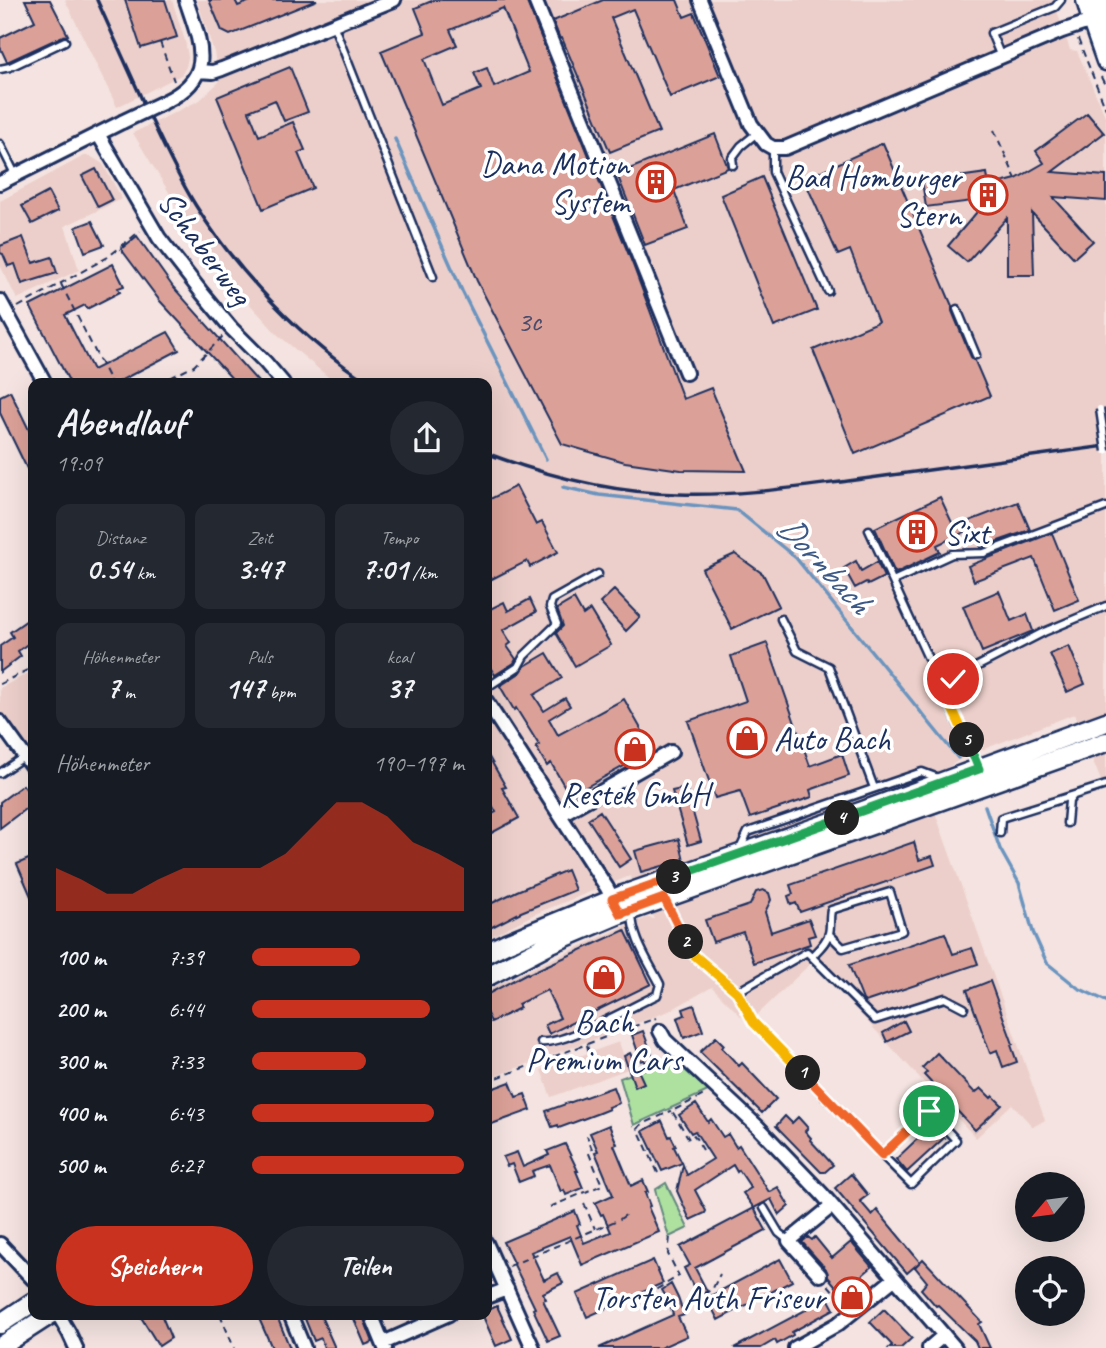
<!DOCTYPE html>
<html lang="de">
<meta charset="utf-8">
<style>
:root{--surface:#171b24;--page:#242831;--text:#f1f3f6;--muted:#9ea1a6;--accent:#c8321e}
body{margin:0;font-family:Caveat,sans-serif;background:var(--page);color:var(--text);height:100vh;display:flex;flex-direction:column;font-size:26px;white-space:nowrap}
*{box-sizing:border-box;margin:0}
p{font-size:23px;color:var(--muted)}
.icon{flex:none;width:38px;height:38px;fill:none;stroke:currentColor;stroke-width:2;stroke-linecap:round;stroke-linejoin:round}
.map{position:relative;flex:1;overflow:hidden}
.sheet{position:absolute;left:28px;top:378px;width:464px;height:942px;display:flex;flex-direction:column;background:var(--surface);border-radius:14px;box-shadow:0 7px 28px #0002}
.sheet>*{flex:none}
.needle{width:46px;rotate:241deg}
.controls{position:absolute;left:1015px;top:1172px;display:grid;gap:14px}
.controls a{display:grid;place-items:center;width:70px;height:70px;border-radius:50%;background:var(--surface);box-shadow:0 7px 28px #0002;font-size:35px}
.pin{position:absolute;display:grid;place-items:center;width:60px;height:60px;color:#fff;margin:-30px;border:4px solid #fff;border-radius:50%;box-shadow:0 2px 7px #0007}
.km{position:absolute;width:35px;height:35px;margin:-18px;border-radius:50%;background:#222;color:#fff;font-size:19px;line-height:35px;text-align:center}
.round{display:grid;place-items:center;flex:none;width:74px;height:74px;border-radius:37px;background:var(--page)}
.headline{display:flex;align-items:center;justify-content:space-between;height:119px;padding:0 28px}
h1{font-size:38px;font-weight:600;line-height:52px}
.stats{display:grid;grid-template-columns:repeat(3,1fr);gap:10px;height:119px;padding:7px 28px}
.stats div{display:grid;align-content:center;border-radius:14px;background:var(--page);text-align:center}
.stats b{font-size:30px;font-weight:600}
.stats small{font-size:19px;font-weight:400}
.stats p{font-size:19px}
.chart{height:196px;padding:14px 28px}
.chart p{display:flex;justify-content:space-between}
.chart svg{width:100%;height:126px;margin-top:7px;fill:var(--accent);opacity:.7}
.cta{display:flex;gap:14px;margin-top:auto;padding:14px 28px}
.cta a{flex:1;height:80px;border-radius:42px;background:var(--accent);color:#fff;font-size:28px;font-weight:600;line-height:80px;text-align:center}
.cta a+a{background:var(--page);color:var(--text)}
ul{padding:0 28px;list-style:none;font-size:23px}
li{display:grid;grid-template-columns:112px 84px 1fr;align-items:center;height:52px}
li i{height:18px;border-radius:9px;background:var(--accent)}
.map>svg:first-child{display:block}
</style>
<div class="map">
<svg width="1106" height="1348" viewBox="0 0 1106 1348">
<rect width="100%" height="100%" fill="#f4e3e0"/>
<filter id="ink" filterUnits="userSpaceOnUse"><feTurbulence type="fractalNoise" baseFrequency=".0143" numOctaves="2"/><feDisplacementMap in="SourceGraphic" scale="14" xChannelSelector="R" yChannelSelector="G"/><feConvolveMatrix kernelMatrix="1 2 1 2 8 2 1 2 1" color-interpolation-filters="sRGB"/></filter>
<g filter="url(#ink)">
<path fill="#eccfca" d="M65,0H172L185,41L188,57L186,67L181,75L117,107Z
M197,0H1057L1055,5L1070,50L1077,51L1106,118V793L1074,714L966,756L924,782L1045,1120L1033,1127L1012,1104L976,1138L812,962L754,1018L747,1022L712,987L669,1011L487,1079V991L517,975L623,927L647,918L655,919L630,876L537,913L487,938L486,383H320L333,381L277,334L210,260L133,133L200,100L219,82L214,52Z
M84,156H90L103,164L122,199L65,226L79,270L17,299L0,265V201Z
M33,671V757L0,711V688Z
M619,1042L628,1069L551,1097L541,1070Z"/>
<path fill="#aee0a0" stroke="#64887f" stroke-width="2" d="M673,1059L708,1091L634,1125L620,1078Z
M666,1183L688,1228L669,1237L655,1190Z"/>
<g fill="none" stroke-linecap="round" stroke-linejoin="round">
<path stroke="#6a94bf" stroke-width="3.5" d="M395,139L462,291L546,459
M563,487L599,495L737,510L796,558L958,758
M985,806L1000,849L1019,883L1033,932L1047,963L1078,988L1106,1001"/>
</g>
<path fill="#dba198" stroke="#1b2f5e" stroke-width="2" fill-rule="evenodd" d="M25,0H50L68,35L63,36L7,62L0,47V38L35,21Z
M125,0H165L177,37L141,48Z
M209,0H235L238,6L253,0H317L230,35L222,31Z
M434,0H526L633,265L683,399L711,388L746,471L681,470L625,462L562,444L477,281L381,51L425,33L415,8ZM503,8L529,72L494,87L487,68L474,73L481,89L442,105L424,59L457,45L450,30Z
M603,0H677L684,17L694,13L720,76L670,97L633,9L611,18L659,132L610,152L562,38L560,39L553,21Z
M290,67L308,112L284,121L275,100L249,111L259,136L293,122L305,150L298,153L313,188L263,209L217,97Z
M1087,113L1104,133L1052,172L1106,176V201L1053,197L1093,241L1074,258L1032,213L1034,275H1007V218L967,262L948,246L988,199L926,207L922,182L987,173L989,186L1016,179L1044,163L1036,151Z
M715,134L728,168L674,190L688,229L645,245L617,174Z
M883,143L952,306V311L971,357L975,361L990,396L855,454L813,350L878,322L850,250L838,255L804,179Z
M96,169L112,200L98,207L82,176Z
M762,177L817,310L774,327L721,195Z
M48,192L58,211L32,224L22,206Z
M92,221L104,245L85,252L76,227Z
M137,236L173,287L259,383H236L160,301L121,249Z
M23,237L33,263L52,257L57,273L22,284L15,264L8,266L3,254L0,253V246Z
M113,264L124,286L118,288L120,292L87,309L85,305L65,315L93,370L168,332L179,350L116,383H70L30,306Z
M10,391L33,438V481L0,413V396Z
M516,486L536,525L542,522L558,552L530,567L527,561L486,582V501Z
M940,497L954,527L1018,502L1030,530L981,547L973,528L937,545L940,552L896,573L894,571L875,528Z
M1052,533L1079,600L1055,610L1034,558L974,581L968,566Z
M735,554L763,574L779,606L732,629L702,569Z
M856,561L861,571L877,562L884,577L868,585L866,582L855,588L844,568Z
M614,590L640,617L626,631L600,603Z
M999,591L1011,621L1027,614L1033,631L982,652L963,606Z
M530,599L536,612L503,630L511,643L507,646L516,659L514,663L495,675L486,661V611L504,602L508,611Z
M574,599L583,615L590,610L611,645L575,666L556,633L563,626L557,609Z
M33,616V640L18,651L21,656L0,672V646L13,637L10,632Z
M767,643L810,766L842,754L849,776L810,790L812,797L750,818L740,791L715,798L688,721L746,701L731,656Z
M1069,646L1085,684L1067,692L1050,654Z
M547,653L562,678L534,695L544,711L565,698L570,706L549,719L558,735L624,699L653,750L570,796L551,763L547,766L536,747L539,745L516,708L514,710L500,686L521,672L525,666Z
M486,752L506,787L502,788L519,818L486,836V817L496,812L486,794Z
M23,785L33,798V803L0,828V802Z
M686,788L701,841L688,845L672,791Z
M600,811L631,859L619,867L588,819Z
M679,839L684,860L641,872L635,851Z
M914,842L919,860L932,856L935,865L800,912L796,903L791,905L788,896L793,894L790,885Z
M33,857V901L17,864Z
M567,870L575,890L521,912L486,930V906L517,891Z
M763,890L769,893L771,900L765,912L771,932L809,919L815,935L808,937L810,944L754,963L743,932L713,942L705,920L750,905L756,892Z
M625,930L651,984L549,1034L545,1025L560,1018L547,990L518,1004L520,1008L491,1022L486,1012V995L527,973L528,974Z
M945,933L953,954L972,948L978,964L865,1002L863,1000L849,965Z
M990,981L1013,1044L1011,1045L1017,1062L1003,1067L997,1050L990,1053L967,990Z
M694,1005L703,1031L684,1038L677,1018L685,1015L683,1009Z
M904,1021L909,1031L887,1042L883,1033Z
M643,1031L654,1060L646,1063L644,1060L641,1061L632,1035Z
M716,1037L724,1045L722,1048L739,1066L742,1063L776,1099L762,1113L700,1052Z
M630,1053L644,1083L635,1087L624,1056Z
M937,1053L975,1093L981,1088L991,1098L993,1096L1002,1105L975,1130L924,1075L927,1072L922,1068Z
M510,1082L516,1097L525,1094L531,1110L486,1126V1091Z
M613,1087L619,1103L608,1107L609,1109L599,1113L559,1128L558,1125L552,1127L546,1111Z
M696,1104L708,1122L711,1119L723,1137L728,1134L736,1147L739,1145L769,1192L778,1187L789,1206L779,1215L771,1199L754,1208L743,1193L751,1188L739,1170L737,1172L733,1165L695,1190L706,1211L705,1213L690,1220L677,1191L683,1165L687,1175L713,1159L695,1131L691,1133L679,1115Z
M785,1116L792,1123L798,1117L808,1128L805,1131L811,1138L810,1140L833,1165L825,1172H821L776,1126Z
M662,1121L669,1137L671,1136L676,1146L674,1147L682,1163L662,1171L643,1131Z
M609,1125L617,1144L614,1145L631,1186L643,1180L648,1192L645,1193L650,1206L648,1207L659,1232L582,1265L570,1236L531,1252L544,1280L558,1273L563,1283L543,1293L546,1299L543,1300L560,1336L548,1341L533,1309L535,1308L503,1242L575,1211L580,1224L577,1225L584,1243L611,1232L603,1214L601,1215L595,1203L613,1195L595,1152L598,1151L590,1133Z
M932,1125L944,1138L907,1172L896,1159Z
M565,1144L578,1171H576L583,1188L566,1195L564,1190L561,1192L550,1165L532,1171L534,1176L519,1182L512,1164L507,1166L503,1157L517,1152L523,1167L549,1155L547,1151Z
M851,1174L868,1195L860,1201L872,1215L877,1210L920,1262L907,1273L835,1188Z
M754,1208L766,1230L695,1268L707,1291L700,1296L696,1292L684,1268L690,1265L680,1247Z
M808,1237L812,1240L815,1237L832,1258L851,1242L872,1267L853,1283L860,1291L858,1293L860,1295L850,1303L828,1277L826,1269L802,1242Z
M780,1259L792,1281L718,1320L707,1298Z
M923,1259L982,1322L979,1324L990,1348H978L975,1341L938,1305L936,1306L921,1289L927,1282L915,1267Z
M653,1260L663,1283L587,1317L577,1294Z
M671,1284L678,1298L684,1315L678,1317L687,1336L660,1348H599L673,1315L669,1302L662,1290Z
M828,1298L834,1309L792,1332L793,1335L777,1344L775,1340L761,1348H734Z
M497,1306L512,1339L496,1346L482,1314H486V1311Z
M884,1309L912,1338L901,1348H889L892,1345L870,1322Z
M139,1314H161L171,1338L159,1346Z
M257,1314H276L290,1348H272Z
M303,1314H320L335,1348H324L321,1338L314,1341Z
M352,1314H362L373,1342L365,1345Z"/>
<g fill="none" stroke-linecap="round" stroke-linejoin="round">
<g stroke="#1b2f5e" stroke-width="11">
<path id="lane" d="M333,24L433,277
M1001,57L991,33L1055,7L1061,0
M0,69L10,67L65,41
M0,144L16,176
M773,148V172L828,291
M733,165L732,158L741,146L757,133
M957,309L976,355
M869,530L978,767
M893,581L952,554L984,553L1106,507
M781,619L797,651L829,667L874,788
M941,685L1044,632L1106,606
M486,688L518,667L524,656L557,624L550,607L552,600L598,574
M0,773L25,756
M1067,823L1069,801L1073,796
M1000,833L1001,818L1106,785
M740,849L748,832L922,772L938,778
M665,900L693,954L737,992L807,952L875,1020L945,998L964,1008
M812,956C818,950 827,942 829,933C831,926 829,919 831,910L890,892L902,931L843,948L829,934
M737,992L753,1022L882,1155L929,1111L956,1140L911,1184L882,1155
M541,1042C565,1045 633,1006 657,995L660,984C649,962 631,937 632,911
M764,1208L779,1233L789,1241"/>
</g>
<g stroke="#1b2f5e" stroke-width="18">
<path id="street" d="M535,0L686,373
M700,0L751,124L766,144L773,148H785L1062,31L1098,19
M198,71L213,72L222,69L394,0
M164,102C217,77 201,45 186,0
M98,134L159,238L202,293L231,328L265,362L283,383
M0,183L122,122
M0,301L45,383
M486,701L607,888L615,904
M0,722L33,768
M560,815L671,752
M660,1031L665,1040L758,1127L822,1194L955,1348
M486,1243L533,1348
M0,1244L33,1279
M820,1275L789,1241L832,1206
M486,1297L507,1289
M58,1314L69,1333L76,1348
M290,1314L304,1348
M371,1314L385,1348
M383,1343L449,1314
M795,1348L838,1324L894,1279
M929,1348L944,1335"/>
</g>
<g stroke="#1b2f5e" stroke-width="23">
<path id="secondary" d="M1086,0L1092,21L1106,61
M1100,0L1106,20
M486,953L506,943L623,895L863,811L1106,722
M486,977L549,944L620,914L1106,742
M0,1324L33,1302
M0,1347L51,1314"/>
</g>
<path stroke="#1b2f5e" stroke-width="2" stroke-dasharray="7 5" stroke-linecap="butt" d="M1078,39L1106,109
M160,42L174,81
M1101,77L1106,87
M994,130L1016,179
M61,284L111,383
M18,307L108,257L140,231
M160,383L194,366L223,336
M0,684L33,667
M587,1045L589,1053
M642,1064L644,1069
M486,1082L656,1018
M703,1150L694,1135L689,1139L672,1111L704,1095
M658,1173L638,1129L641,1125L671,1111
M584,1203L595,1229
M550,1207L602,1185L588,1151L592,1149L587,1136
M509,1266L620,1219L627,1214
M828,1285L843,1302
M694,1302L713,1288L720,1274
M646,1309L647,1298L652,1292L679,1276L668,1254L670,1237
M220,1314L234,1348"/>
<use href="#lane" stroke="#fff" stroke-width="6"/>
<use href="#street" stroke="#fff" stroke-width="12"/>
<use href="#secondary" stroke="#fff" stroke-width="18"/>
<path stroke="#1b2f5e" stroke-width="3.5" d="M97,0C113,36 129,71 145,106C161,140 176,174 196,206C236,270 305,343 369,383
M486,453C547,476 613,493 678,494C735,496 791,488 848,481C934,470 1020,457 1106,446"/>
<g stroke="#1b2f5e" stroke-width="11" stroke-linecap="butt">
<path id="lane-bridge" d="M1100,409L1106,451"/>
</g>
<g stroke="#1b2f5e" stroke-width="18" stroke-linecap="butt">
<path id="street-bridge" d="M122,122L164,102"/>
</g>
<use href="#lane-bridge" stroke="#fff" stroke-width="6"/>
<use href="#street-bridge" stroke="#fff" stroke-width="12"/>
</g>
</g>
<g fill="none" stroke-linecap="round" stroke-linejoin="round" filter="url(#ink)">
<g stroke="#fff" stroke-width="14">
<path id="split-1" d="M803,1073L882,1155L929,1111"/>
</g>
<g stroke="#fff" stroke-width="14">
<path id="split-2" d="M686,942L693,954L737,992L753,1022L803,1073"/>
</g>
<g stroke="#fff" stroke-width="14">
<path id="split-3" d="M674,877L612,899L620,914L664,898L686,942"/>
</g>
<g stroke="#fff" stroke-width="14">
<path id="split-4" d="M674,877L842,818"/>
</g>
<g stroke="#fff" stroke-width="14">
<path id="split-5" d="M842,818L979,769L967,740"/>
</g>
<g stroke="#fff" stroke-width="14">
<path id="split-6" d="M953,679L941,685L967,740"/>
</g>
<use href="#split-1" stroke="#f0652b" stroke-width="9"/>
<use href="#split-2" stroke="#f5b400" stroke-width="9"/>
<use href="#split-3" stroke="#f0652b" stroke-width="9"/>
<use href="#split-4" stroke="#22a559" stroke-width="9"/>
<use href="#split-5" stroke="#22a559" stroke-width="9"/>
<use href="#split-6" stroke="#f5b400" stroke-width="9"/>
</g>
<defs>
<g id="building-ring" transform="scale(2.0125)"><circle r="9.5" fill="#fff" stroke="#c8321e" stroke-width="1.5"/><path d="M-4-6H4V6H1V3H-1V6H-4ZM-2.5-4.3h1.7v1.8h-1.7ZM.8-4.3h1.7v1.8H.8ZM-2.5-1h1.7V.8h-1.7ZM.8-1h1.7V.8H.8Z" fill="#c8321e"/></g>
<g id="shop-ring" transform="scale(2.0125)"><circle r="9.5" fill="#fff" stroke="#c8321e" stroke-width="1.5"/><path d="M-5-2.5h2.3a2.7 3.5 0 0 1 5.4 0H5L5.5 6h-11ZM-1.5-2.5h3a1.5 2.3 0 0 0-3 0Z" fill="#c8321e"/></g>
</defs>
<g fill-rule="evenodd">
<use href="#building-ring" x="656" y="182"/>
<use href="#building-ring" x="988" y="195"/>
<use href="#building-ring" x="917" y="532"/>
<use href="#shop-ring" x="747" y="738"/>
<use href="#shop-ring" x="635" y="749"/>
<use href="#shop-ring" x="604" y="977"/>
<use href="#shop-ring" x="852" y="1297"/>
</g>
<g text-anchor="middle" stroke-width="7" stroke-linejoin="round" paint-order="stroke">
<g font-size="30" fill="#4b4c6c">
<text x="529" y="331">3c</text>
</g>
<g font-size="33" fill="#1b2f5e" stroke="#fff" text-anchor="end">
<text x="629" y="175">Dana Motion<tspan x="629" dy="38">System</tspan></text>
<text x="961" y="188">Bad Homburger<tspan x="961" dy="38">Stern</tspan></text>
<text x="944" y="544" text-anchor="start">Sixt</text>
<text x="774" y="750" text-anchor="start">Auto Bach</text>
<text x="635" y="805" text-anchor="middle">Restek GmbH</text>
<text x="604" y="1033" text-anchor="middle">Bach<tspan x="604" dy="38">Premium Cars</tspan></text>
<text x="825" y="1309">Torsten Auth Friseur</text>
</g>
<g font-size="33" fill="#1b2f5e" stroke="#fff">
<text transform="translate(206 247) rotate(53)" y="12">Schaberweg</text>
</g>
<g font-size="35" font-style="italic" fill="#3c5986" stroke="#fff">
<text transform="translate(825 564) rotate(47)" y="12">Dornbach</text>
</g>
</g>
</svg>
<div class="controls">
<a><svg class="needle" viewBox="-14 -14 28 28"><path d="M0-13l5 13h-10z" fill="#e53935"/><path d="M0 13l5-13h-10z" fill="#9ea1a6"/></svg></a>
<a><svg class="icon" aria-label="locate" viewBox="0 0 24 24"><circle cx="12" cy="12" r="6"/><path d="M12 2v4M12 18v4M2 12h4M18 12h4"/></svg></a>
</div>
<div class="pin" style="left:929px;top:1111px;background:#1e9e55"><svg class="icon" aria-label="arrive" viewBox="0 0 24 24"><path d="M6 21V4h12l-3 4 3 4H6"/></svg></div>
<div class="pin" style="left:953px;top:679px;background:#d93025"><svg class="icon" aria-label="check" viewBox="0 0 24 24"><path d="M5 12l5 5 9-10"/></svg></div>
<b class="km" style="left:803px;top:1073px">1</b>
<b class="km" style="left:686px;top:942px">2</b>
<b class="km" style="left:674px;top:877px">3</b>
<b class="km" style="left:842px;top:818px">4</b>
<b class="km" style="left:967px;top:740px">5</b>
<section class="sheet">
<div class="headline"><div><h1>Abendlauf</h1><p>19:09</p></div><a class="round"><svg class="icon" aria-label="share" viewBox="0 0 24 24"><path d="M12 15V3M7 8l5-5 5 5M5 13v7h14v-7"/></svg></a></div>
<div class="stats">
<div><p>Distanz</p><b>0.54<small> km</small></b></div>
<div><p>Zeit</p><b>3:47</b></div>
<div><p>Tempo</p><b>7:01<small> /km</small></b></div>
</div>
<div class="stats">
<div><p>Höhenmeter</p><b>7<small> m</small></b></div>
<div><p>Puls</p><b>147<small> bpm</small></b></div>
<div><p>kcal</p><b>37</b></div>
</div>
<div class="chart"><p><span>Höhenmeter</span>190–197 m</p>
<svg viewBox="0 0 160 44" preserveAspectRatio="none"><path d="M0 44V29L10 33L20 38L30 38L40 33L50 29L60 29L70 29L80 29L90 24L100 15L110 6L120 6L130 11L140 20L150 24L160 29V44z"/></svg>
</div>
<ul>
<li><b>100 m</b>7:39<i style="width:51%"></i></li>
<li><b>200 m</b>6:44<i style="width:84%"></i></li>
<li><b>300 m</b>7:33<i style="width:54%"></i></li>
<li><b>400 m</b>6:43<i style="width:86%"></i></li>
<li><b>500 m</b>6:27<i style="width:100%"></i></li>
</ul>
<div class="cta"><a>Speichern</a><a>Teilen</a></div>
</section>
</div>
